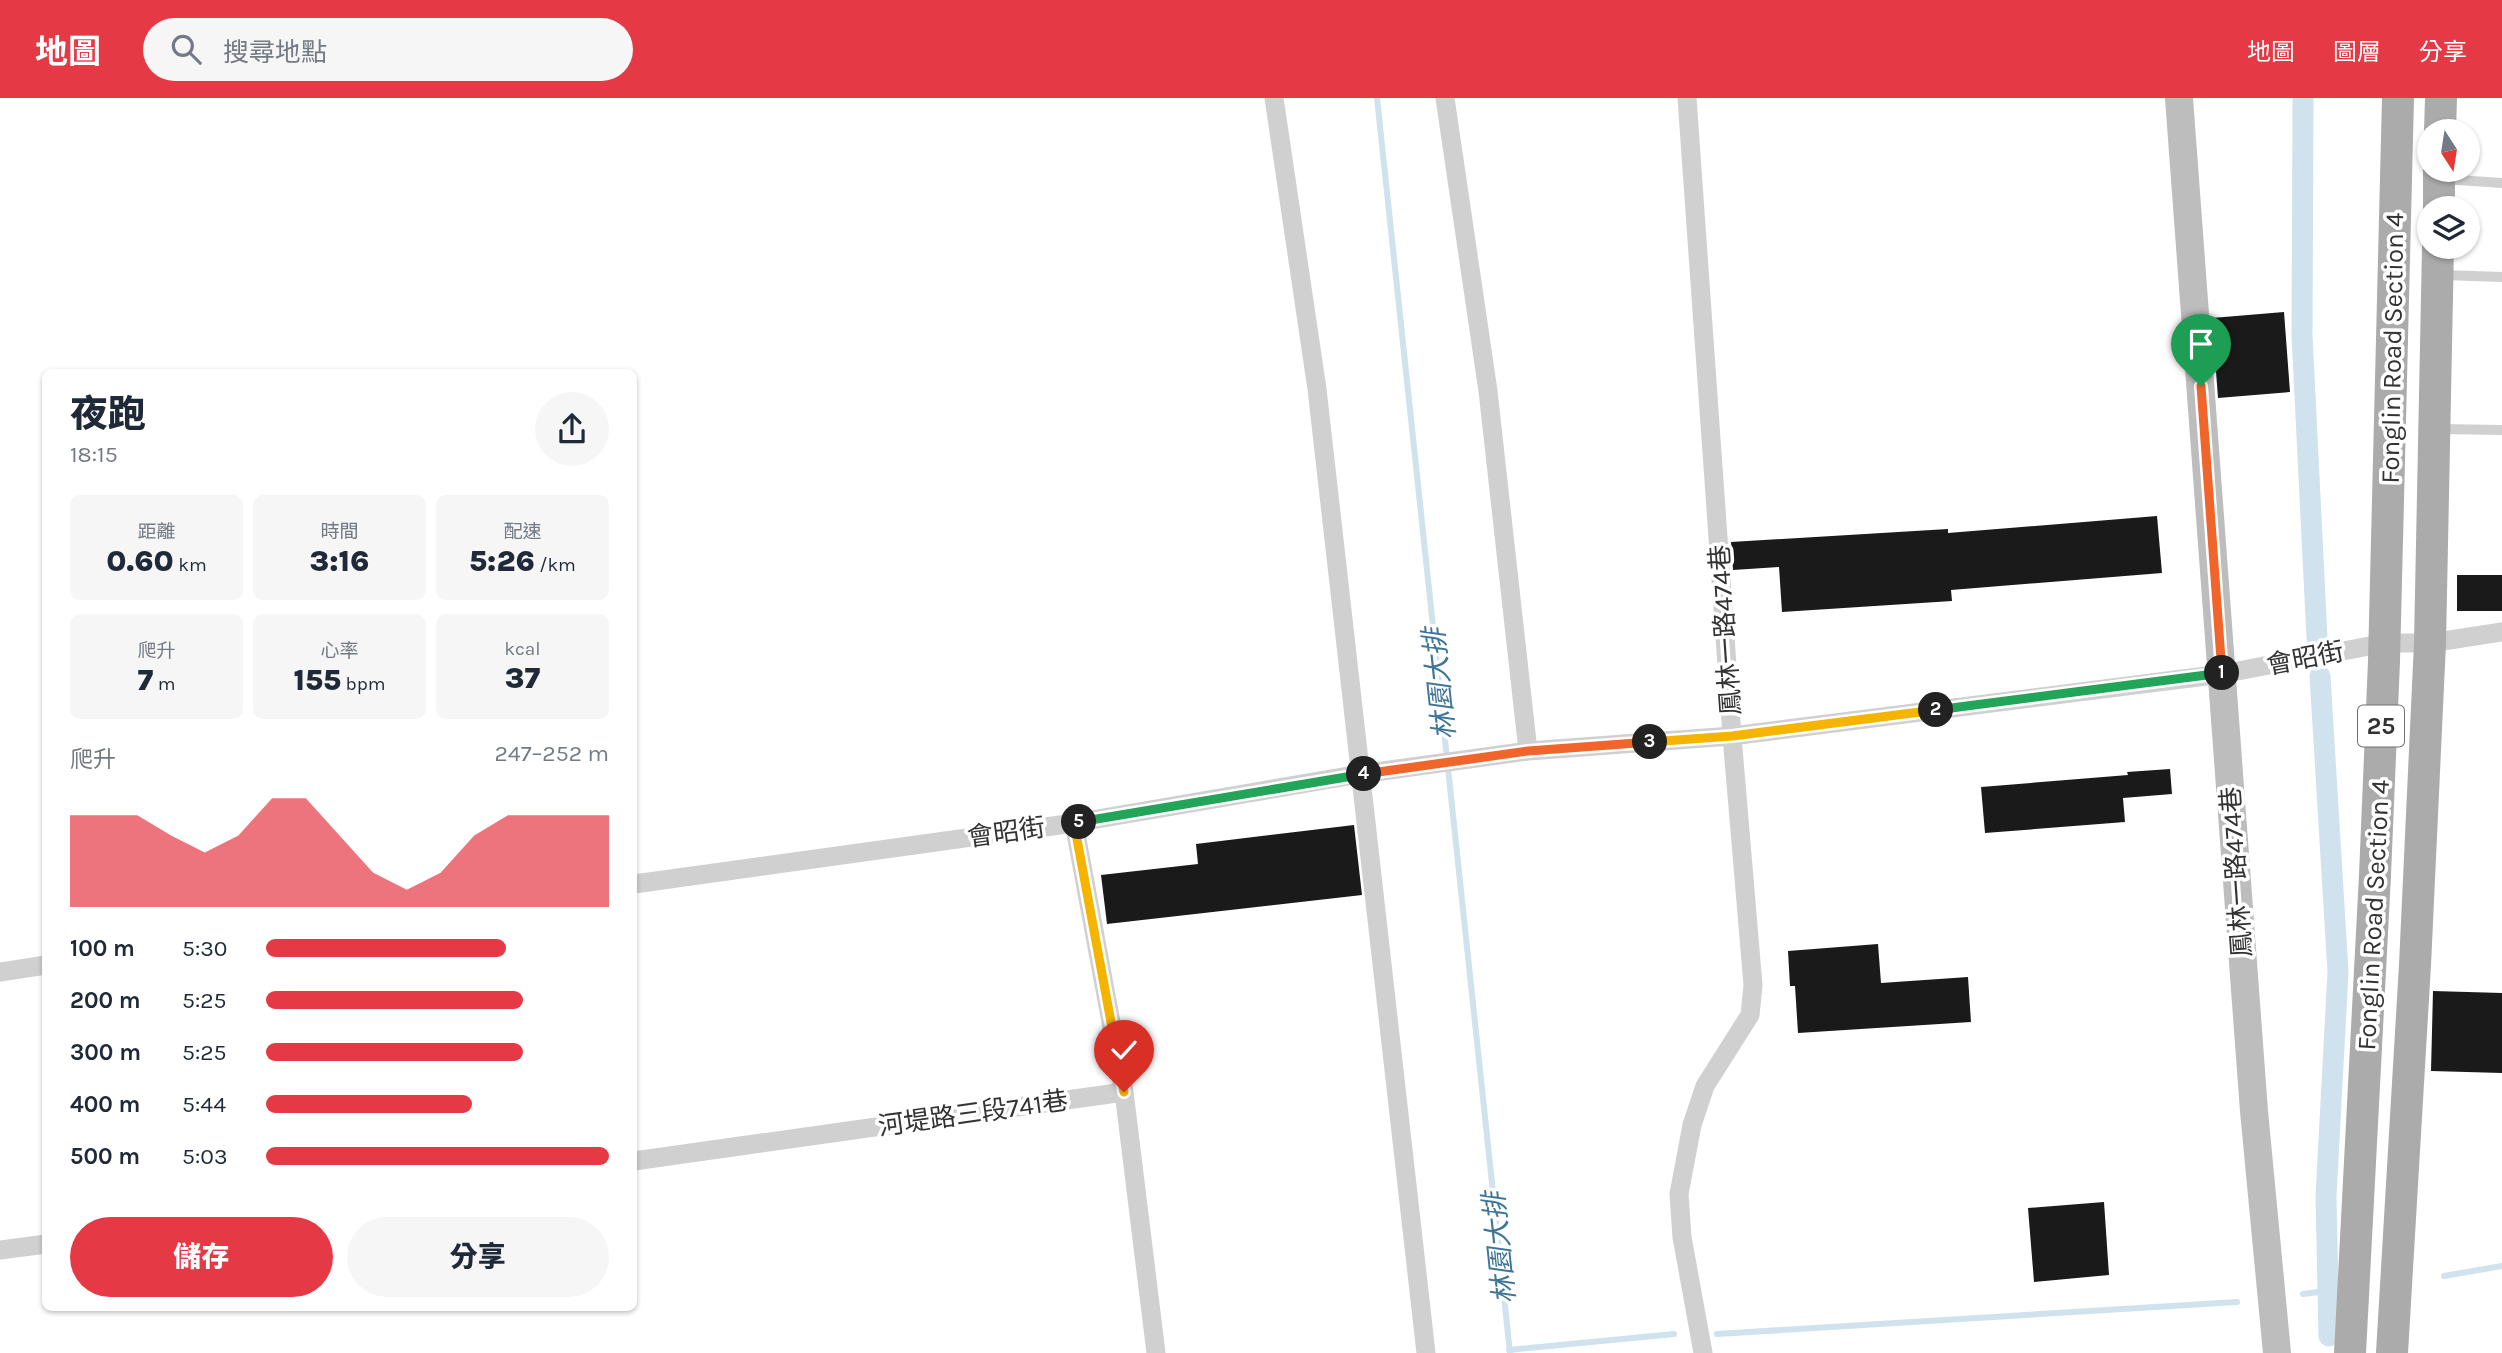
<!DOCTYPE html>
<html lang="zh-TW">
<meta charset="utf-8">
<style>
:root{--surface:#fff;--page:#f6f6f7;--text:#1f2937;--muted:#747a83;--accent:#e63946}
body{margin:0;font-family:Karla,"Noto Sans TC",sans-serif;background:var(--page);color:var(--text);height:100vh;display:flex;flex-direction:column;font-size:26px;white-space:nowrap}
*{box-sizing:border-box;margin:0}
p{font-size:23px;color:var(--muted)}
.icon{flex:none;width:38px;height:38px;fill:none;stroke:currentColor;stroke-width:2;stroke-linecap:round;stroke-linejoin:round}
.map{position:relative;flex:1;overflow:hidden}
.drawer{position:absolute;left:42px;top:271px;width:595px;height:942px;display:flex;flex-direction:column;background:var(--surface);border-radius:10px;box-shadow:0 2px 5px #0004}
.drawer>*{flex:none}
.needle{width:46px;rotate:168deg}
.tools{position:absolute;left:2417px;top:21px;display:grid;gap:14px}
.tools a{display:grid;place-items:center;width:63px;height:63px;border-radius:50%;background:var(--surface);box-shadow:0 2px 5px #0004;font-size:35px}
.pin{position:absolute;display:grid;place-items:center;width:60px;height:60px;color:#fff;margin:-72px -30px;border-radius:50% 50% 50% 0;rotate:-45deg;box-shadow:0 0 7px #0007}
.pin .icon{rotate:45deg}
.km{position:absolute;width:35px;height:35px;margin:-18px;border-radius:50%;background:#222;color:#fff;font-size:19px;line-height:35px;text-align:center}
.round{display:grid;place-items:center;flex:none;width:74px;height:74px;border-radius:37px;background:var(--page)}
.summary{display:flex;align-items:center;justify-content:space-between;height:119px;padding:0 28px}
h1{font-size:38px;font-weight:800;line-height:52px}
.metrics{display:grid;grid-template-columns:repeat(3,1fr);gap:10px;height:119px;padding:7px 28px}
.metrics div{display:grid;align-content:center;border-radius:10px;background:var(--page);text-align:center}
.metrics b{font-size:30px;font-weight:800}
.metrics small{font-size:19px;font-weight:400}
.metrics p{font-size:19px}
.chart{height:196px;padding:14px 28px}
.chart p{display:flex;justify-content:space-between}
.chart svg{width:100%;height:126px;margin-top:7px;fill:var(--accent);opacity:.7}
.button{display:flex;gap:14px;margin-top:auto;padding:14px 28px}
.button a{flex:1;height:80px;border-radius:42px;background:var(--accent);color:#fff;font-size:28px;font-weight:800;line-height:80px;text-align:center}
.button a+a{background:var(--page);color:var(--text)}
ul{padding:0 28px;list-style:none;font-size:23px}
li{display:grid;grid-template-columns:112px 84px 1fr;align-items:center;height:52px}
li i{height:18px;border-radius:9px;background:var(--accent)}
header{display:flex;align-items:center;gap:42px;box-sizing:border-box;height:98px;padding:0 35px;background:var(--accent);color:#fff}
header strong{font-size:33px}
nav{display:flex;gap:38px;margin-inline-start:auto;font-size:24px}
.search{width:490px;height:63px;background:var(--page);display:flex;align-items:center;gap:18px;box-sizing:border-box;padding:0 24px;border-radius:38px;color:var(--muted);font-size:26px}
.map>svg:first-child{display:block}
</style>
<header>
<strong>地圖</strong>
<div class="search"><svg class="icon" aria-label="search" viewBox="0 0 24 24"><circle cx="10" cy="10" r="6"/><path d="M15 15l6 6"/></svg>搜尋地點</div>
<nav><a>地圖</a><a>圖層</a><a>分享</a></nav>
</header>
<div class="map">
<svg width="2502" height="1255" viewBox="0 0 2502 1255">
<rect width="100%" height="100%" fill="#fff"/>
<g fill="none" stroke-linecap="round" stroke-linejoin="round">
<path stroke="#cfe2ee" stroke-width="6" d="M1377,0L1510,1255
M2444,1178L2502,1168
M2303,1196L2326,1193
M1717,1236L2237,1204
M1509,1252L1674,1236"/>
<path stroke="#cfe2ee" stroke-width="21" d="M2303,0L2302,237L2317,540
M2320,578L2338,874L2326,1098L2329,1238"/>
</g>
<path fill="#1a1a1a" d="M2284,214L2290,294L2218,300L2212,220Z
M2157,418L2162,475L1951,492L1952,503L1782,514L1779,469L1733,472L1731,444L1948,431V435Z
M2457,477H2502V513H2457Z
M2170,671L2172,696L2123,700L2125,724L1985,735L1981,689L2128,677L2127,674Z
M1354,727L1362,797L1107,826L1101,777L1198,766L1196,746Z
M1878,846L1881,885L1968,879L1971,924L1798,935L1795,888H1790L1788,853Z
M2433,893L2502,895V975L2431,973Z
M2104,1104L2109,1177L2034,1184L2028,1110Z"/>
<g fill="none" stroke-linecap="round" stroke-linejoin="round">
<path stroke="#d0d0d0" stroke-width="10" d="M2443,81L2502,85
M2443,177L2502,179
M2440,331L2502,332"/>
<path stroke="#d0d0d0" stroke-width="19" d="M1274,0L1317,291L1426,1255
M1445,0L1488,293L1528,653
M1687,0L1732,638L1753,887L1750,917L1705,988L1692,1027L1679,1096L1682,1139L1703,1255
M634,786L1074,725L1360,676L1528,653L1732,638L2222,576L2385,545H2430L2502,534
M0,874L46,867
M1124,994L1156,1255
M634,1063L1124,994L1074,725
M0,1152L46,1146"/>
<path stroke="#bdbdbd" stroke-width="28" d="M2179,0L2254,1013L2277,1255"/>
<path stroke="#ababab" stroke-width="32" d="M2440,33L2441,0
M2439,110V72
M2350,1255L2375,777L2384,563L2398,0
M2392,1255L2415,867L2430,545L2438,149"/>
</g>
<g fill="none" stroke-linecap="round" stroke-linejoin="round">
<g stroke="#fff" stroke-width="14">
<path id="split-1" d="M2201,288L2222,575"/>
</g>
<g stroke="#fff" stroke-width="14">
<path id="split-2" d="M1936,612L2222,575"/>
</g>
<g stroke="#fff" stroke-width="14">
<path id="split-3" d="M1650,644L1732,638L1936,612"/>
</g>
<g stroke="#fff" stroke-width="14">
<path id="split-4" d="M1364,676L1528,653L1650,644"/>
</g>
<g stroke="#fff" stroke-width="14">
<path id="split-5" d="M1079,724L1364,676"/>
</g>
<g stroke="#fff" stroke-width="14">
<path id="split-6" d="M1079,724L1074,725L1124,994"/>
</g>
<use href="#split-1" stroke="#f0652b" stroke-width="9"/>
<use href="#split-2" stroke="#22a559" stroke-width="9"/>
<use href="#split-3" stroke="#f5b400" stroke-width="9"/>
<use href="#split-4" stroke="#f0652b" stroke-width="9"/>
<use href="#split-5" stroke="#22a559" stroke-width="9"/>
<use href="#split-6" stroke="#f5b400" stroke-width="9"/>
</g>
<g text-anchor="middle" stroke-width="7" stroke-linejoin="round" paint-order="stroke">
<rect fill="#fff" stroke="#707070" stroke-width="2" x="2358" y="607.5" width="46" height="41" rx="5"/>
<g font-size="24" font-weight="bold" fill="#333">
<text x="2381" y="636">25</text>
</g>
<g font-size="26" fill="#333" stroke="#fff">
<text transform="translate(2392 250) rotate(-89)" y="9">Fonglin Road Section 4</text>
<text transform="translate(1725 532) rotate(-94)" y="9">鳳林一路474巷</text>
<text transform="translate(2305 560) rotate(-11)" y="9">會昭街</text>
<text transform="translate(1006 734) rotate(-8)" y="9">會昭街</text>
<text transform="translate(2236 774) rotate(-94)" y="9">鳳林一路474巷</text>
<text transform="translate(2373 817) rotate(-87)" y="9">Fonglin Road Section 4</text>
<text transform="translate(973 1015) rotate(-8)" y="9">河堤路三段741巷</text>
</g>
<g font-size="28" font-style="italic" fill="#3f7597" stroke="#fff">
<text transform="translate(1439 586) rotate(-96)" y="10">林園大排</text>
<text transform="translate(1499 1150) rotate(-96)" y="10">林園大排</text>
</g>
</g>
</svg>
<div class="tools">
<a><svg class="needle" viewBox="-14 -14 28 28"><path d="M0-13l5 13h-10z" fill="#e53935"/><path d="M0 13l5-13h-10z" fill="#747a83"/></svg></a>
<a><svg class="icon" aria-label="layers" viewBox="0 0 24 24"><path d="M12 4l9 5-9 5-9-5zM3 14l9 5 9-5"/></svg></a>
</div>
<div class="pin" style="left:2201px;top:288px;background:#1e9e55"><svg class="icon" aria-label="arrive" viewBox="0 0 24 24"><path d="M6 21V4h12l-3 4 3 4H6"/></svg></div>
<div class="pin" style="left:1124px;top:994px;background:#d93025"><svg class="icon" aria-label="check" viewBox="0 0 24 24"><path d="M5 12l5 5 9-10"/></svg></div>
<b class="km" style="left:2222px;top:575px">1</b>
<b class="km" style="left:1936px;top:612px">2</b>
<b class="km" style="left:1650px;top:644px">3</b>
<b class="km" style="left:1364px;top:676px">4</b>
<b class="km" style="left:1079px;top:724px">5</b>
<section class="drawer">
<div class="summary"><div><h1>夜跑</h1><p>18:15</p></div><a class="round"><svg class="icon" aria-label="share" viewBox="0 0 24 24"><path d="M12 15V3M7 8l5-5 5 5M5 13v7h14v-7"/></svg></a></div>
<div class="metrics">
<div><p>距離</p><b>0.60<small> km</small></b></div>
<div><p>時間</p><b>3:16</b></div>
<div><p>配速</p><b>5:26<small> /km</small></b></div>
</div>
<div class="metrics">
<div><p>爬升</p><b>7<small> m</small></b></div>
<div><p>心率</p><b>155<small> bpm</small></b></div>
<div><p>kcal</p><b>37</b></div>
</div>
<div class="chart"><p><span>爬升</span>247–252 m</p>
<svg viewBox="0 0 160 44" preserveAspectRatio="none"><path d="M0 44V12L10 12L20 12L30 19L40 25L50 19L60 6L70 6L80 19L90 32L100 38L110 32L120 19L130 12L140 12L150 12L160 12V44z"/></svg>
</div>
<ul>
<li><b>100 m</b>5:30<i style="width:70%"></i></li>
<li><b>200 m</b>5:25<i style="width:75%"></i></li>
<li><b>300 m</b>5:25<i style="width:75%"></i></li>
<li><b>400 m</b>5:44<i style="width:60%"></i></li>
<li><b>500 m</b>5:03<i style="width:100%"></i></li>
</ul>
<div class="button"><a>儲存</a><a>分享</a></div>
</section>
</div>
